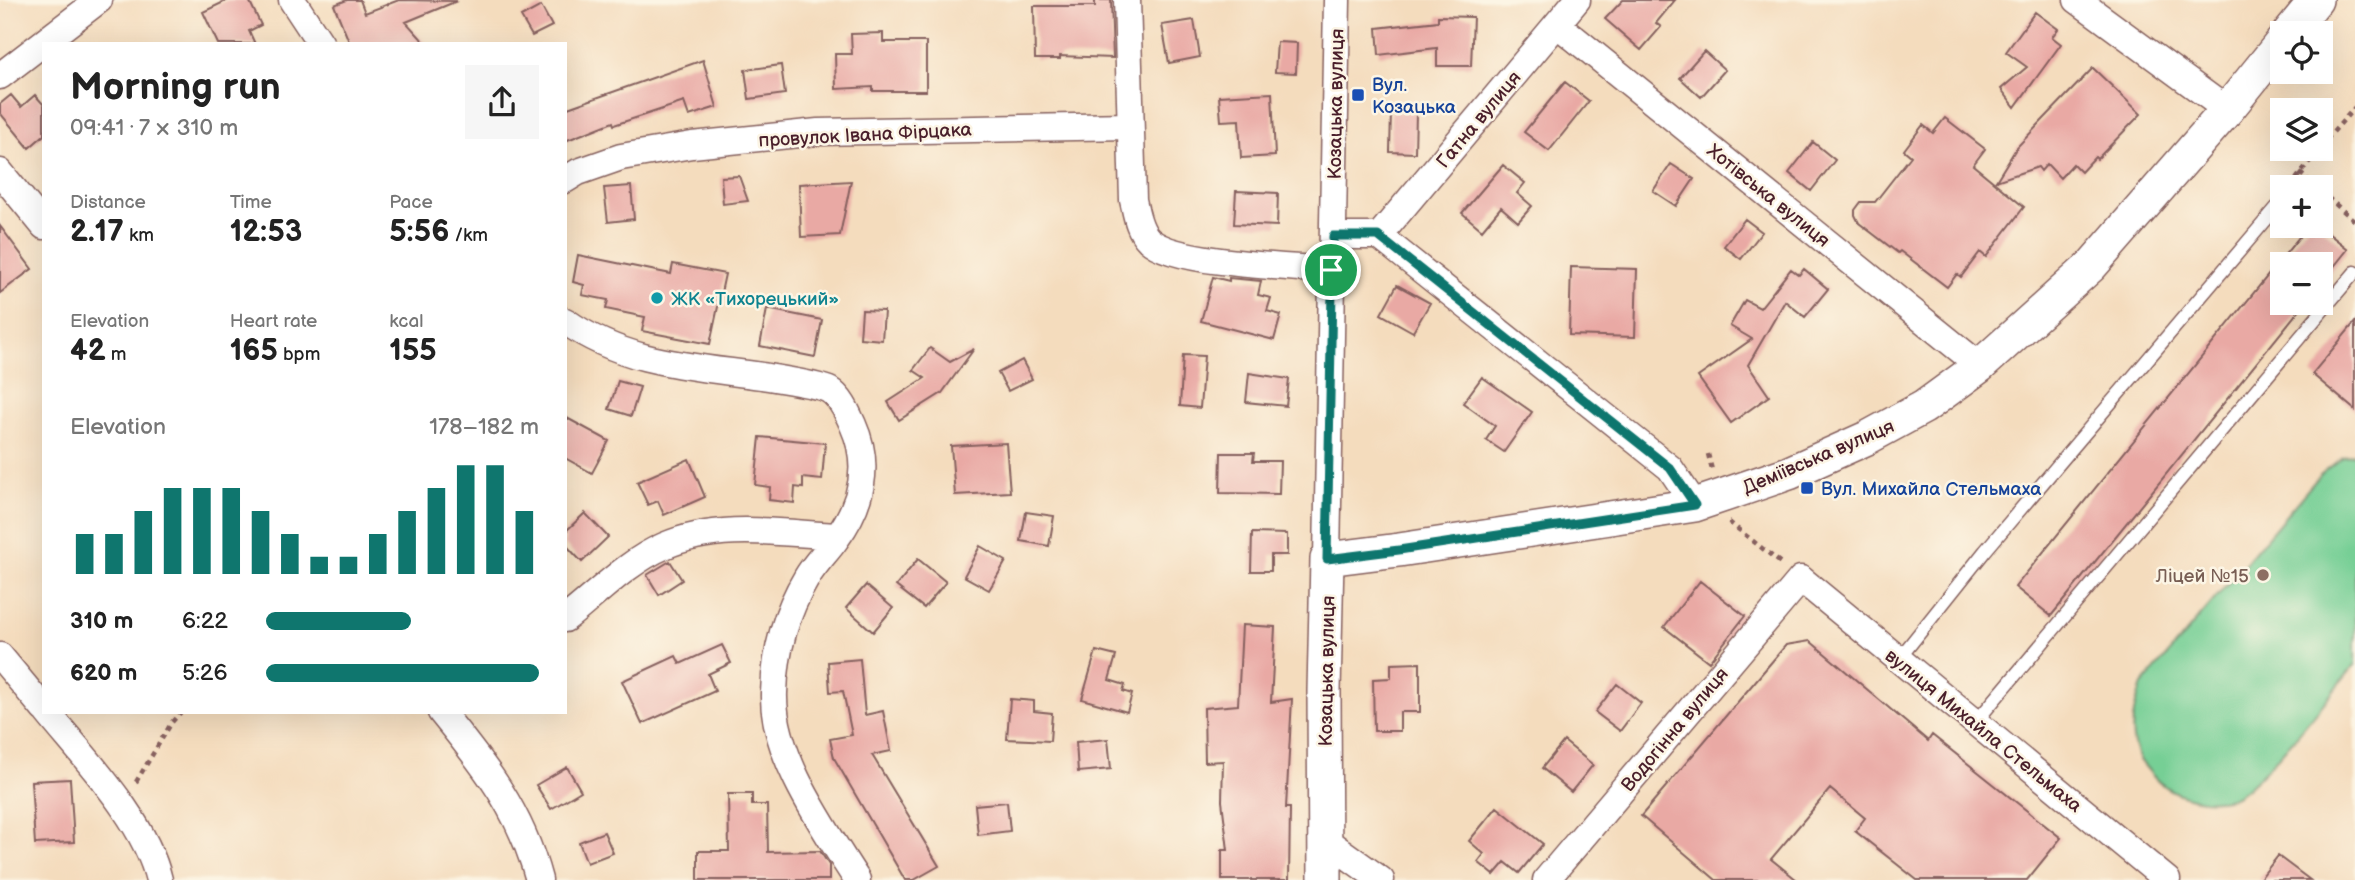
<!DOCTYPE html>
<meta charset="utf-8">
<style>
:root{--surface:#fff;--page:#f6f6f6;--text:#222;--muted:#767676;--accent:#0f766e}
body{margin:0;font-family:"Balsamiq Sans",sans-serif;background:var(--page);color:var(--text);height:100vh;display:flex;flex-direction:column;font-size:26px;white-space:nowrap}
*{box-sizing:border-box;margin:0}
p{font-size:23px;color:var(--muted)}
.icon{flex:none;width:38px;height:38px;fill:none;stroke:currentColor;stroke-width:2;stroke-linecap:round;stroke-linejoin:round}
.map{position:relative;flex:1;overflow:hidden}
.side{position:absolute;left:42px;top:42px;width:525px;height:672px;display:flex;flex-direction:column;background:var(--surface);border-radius:0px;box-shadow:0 7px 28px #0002}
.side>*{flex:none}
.controls{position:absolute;left:2270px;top:21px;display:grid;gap:14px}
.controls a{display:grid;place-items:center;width:63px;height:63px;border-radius:0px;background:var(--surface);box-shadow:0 7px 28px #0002;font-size:35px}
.pin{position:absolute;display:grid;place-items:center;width:60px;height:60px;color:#fff;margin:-30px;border:4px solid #fff;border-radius:50%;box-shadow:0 2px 7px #0007}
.round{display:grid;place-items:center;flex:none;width:74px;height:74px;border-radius:0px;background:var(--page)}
.headline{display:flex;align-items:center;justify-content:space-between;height:119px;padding:0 28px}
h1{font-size:38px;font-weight:700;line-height:52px}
.stats{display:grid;grid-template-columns:repeat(3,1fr);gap:10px;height:119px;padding:7px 28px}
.stats div{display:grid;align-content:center}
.stats b{font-size:30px;font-weight:700}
.stats small{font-size:19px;font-weight:400}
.stats p{font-size:19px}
.chart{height:196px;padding:14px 28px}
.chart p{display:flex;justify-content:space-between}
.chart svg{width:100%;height:126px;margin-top:7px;stroke:var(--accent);stroke-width:6}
ul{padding:0 28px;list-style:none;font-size:23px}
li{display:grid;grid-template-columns:112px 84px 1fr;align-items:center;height:52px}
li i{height:18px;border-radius:9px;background:var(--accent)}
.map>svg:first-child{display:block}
</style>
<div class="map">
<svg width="2355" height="880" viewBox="0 0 2355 880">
<rect width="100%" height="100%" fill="#fcf5e5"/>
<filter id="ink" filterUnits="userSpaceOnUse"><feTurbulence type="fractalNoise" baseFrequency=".0143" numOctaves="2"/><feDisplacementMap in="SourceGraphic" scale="14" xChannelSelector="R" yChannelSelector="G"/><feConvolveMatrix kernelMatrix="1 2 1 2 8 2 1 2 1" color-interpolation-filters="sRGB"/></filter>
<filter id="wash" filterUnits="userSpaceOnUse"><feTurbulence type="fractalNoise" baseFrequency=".00686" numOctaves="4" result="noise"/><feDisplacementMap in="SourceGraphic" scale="28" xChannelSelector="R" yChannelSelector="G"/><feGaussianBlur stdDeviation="1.57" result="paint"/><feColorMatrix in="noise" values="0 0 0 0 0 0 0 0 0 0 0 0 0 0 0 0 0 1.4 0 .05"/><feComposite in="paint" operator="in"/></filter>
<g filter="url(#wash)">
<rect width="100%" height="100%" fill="#f4dcbd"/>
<path fill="#76cf95" stroke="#607760" stroke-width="2" d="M2355,454V665C2333,691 2256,791 2231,798C2204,805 2169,796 2152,775C2148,769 2142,764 2139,758C2127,736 2134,706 2142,685L2320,475L2343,457Z"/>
<g id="blocks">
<path fill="#e9a9a4" d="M228,0H249L261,25L249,31L255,44H218L203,12Z
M347,0H360L365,13L399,0L457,1L406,22L426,44H350L334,5Z
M1095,0H1111L1113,58L1060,56V59H1035L1034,6H1095Z
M1623,0H1675L1656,23L1661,27L1641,50L1605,19Z
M541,6L552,26L532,36L521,17Z
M2035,12L2058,29L2052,37L2061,44L2015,107L2001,89L2027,67L2006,52Z
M1438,16L1473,17L1471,66H1437V48L1379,55L1377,28L1438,21Z
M1194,20L1200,57L1169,63L1162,25Z
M883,33V42H926V91H873V87L836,89L835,54H852L851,34Z
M1277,42L1297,43L1296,73L1275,72Z
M1704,51L1725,70L1701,97L1680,78Z
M703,60L717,107L689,116L684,102L614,125L613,122L565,141V109Z
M781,65L785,94L749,99L745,70Z
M2093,68L2141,114L2097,159L2095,157L2081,172L2073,164L2060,178L2047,164L2041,171L2038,167L1996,181L2017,147Z
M1565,82L1589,101L1549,151L1524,132Z
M1272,93L1275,156L1241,158L1239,120L1221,121L1219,96Z
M11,95L21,107L35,95L44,105V135L29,148L0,113V104Z
M1391,112L1416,113L1415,153L1390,152Z
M1945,118L1985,149L1973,165L2024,207L1986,257L1980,252L1961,277L1957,274L1947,287L1900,251L1898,253L1859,223L1855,215V210L1861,202H1875L1911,156L1904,150L1923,125L1933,133Z
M1813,142L1835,160L1811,191L1789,173Z
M1671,164L1694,179L1676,206L1653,191Z
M1503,165L1525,183L1517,193L1532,206L1518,222L1501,207L1482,230L1462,213Z
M739,176L748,201L723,204L721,177Z
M851,181L840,235L801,237L799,184Z
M631,186L634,219L608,222L604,188Z
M1236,191L1278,193L1277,226L1234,224Z
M1745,219L1762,232L1741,259L1724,246Z
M0,226L32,269L0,293Z
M2308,226H2319L2348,249L2320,284V264H2282V303H2305L2051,616L2015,587Z
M578,255L671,274L673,264L725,274L710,344L642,331L645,317L606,309L608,300L582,295L584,285L573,282Z
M1571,267L1637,269L1635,337L1569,335Z
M1791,269L1799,275L1804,269L1828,289L1805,317L1785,301L1748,365L1769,396L1731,423L1698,377L1752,339L1730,326L1745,300L1760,308Z
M1213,277L1229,281V278L1261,281L1258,295L1271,298L1267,311L1281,315L1274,340L1201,321Z
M1397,285L1430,303L1413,332L1381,314Z
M767,309L822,320L815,357L760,346Z
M862,310L884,311L882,340L860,338Z
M2355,322V410L2312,374Z
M930,348L950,362L974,349L942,393L899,420L888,402L925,378L913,370Z
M1183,355L1204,356L1200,408L1180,406Z
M1022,360L1032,379L1008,391L998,373Z
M1249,373L1289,379L1286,406L1246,402Z
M1482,377L1532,412L1504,452L1486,440L1495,426L1463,403Z
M618,381L640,387L631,416L609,409Z
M565,417L609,441L592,473L565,458Z
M760,437L825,443L822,480L803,478V488L795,487L794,503L769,500L770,487L755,485Z
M1006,443L1010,492L955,495L951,446Z
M1221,453H1254L1253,461H1280L1279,494L1220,493Z
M689,459L705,497L664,515L658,501L648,505L637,482Z
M1026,512L1054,516L1049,546L1021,541Z
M585,513L608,537L582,562L565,544V532Z
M1252,533L1287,534V555H1271V571H1251Z
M980,546L1006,561L989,590L964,576Z
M918,559L946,582L924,608L896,586Z
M670,561L682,580L659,595L647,575Z
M1700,581L1745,616L1709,662L1664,627Z
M866,585L893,608L873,632L846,608Z
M1242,625L1275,627L1271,702L1292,699L1286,808H1290L1289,880H1222V850H1228L1222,801L1223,761L1205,762L1204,708L1238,705Z
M1810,641L1928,741L1932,735L2061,838L2027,880H1917L1855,831L1865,818L1830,789L1771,859L1797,880H1716L1641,816L1786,645Z
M722,645L731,663L708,674L715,691L642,724L622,681L676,656L680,664Z
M1096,651L1116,656L1109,680L1125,685L1123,691L1132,694L1127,712L1082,699Z
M860,659L865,715L883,711L891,751L872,755L939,866L914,880H905L834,758L830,739L852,735L843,691L830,692L828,662Z
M1420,663V712H1400V731H1374L1373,679L1391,678V664Z
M1617,684L1641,703L1620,731L1595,712Z
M1010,699L1034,701V711L1052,713L1050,741L1007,739Z
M1108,739L1111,769L1078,772L1076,742Z
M1564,741L1593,765L1571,792L1542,768Z
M567,767L581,791L551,809L536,785Z
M70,779L74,842L35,844L31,781Z
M728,794H752V805H767L768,852L820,851L829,865V880H698V851H729Z
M1007,802L1010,831L978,835L975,805Z
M1497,807L1543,844L1519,873L1505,862L1494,875L1478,862L1484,854L1469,841Z
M604,832L613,853L587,863L579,842Z
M2278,856L2310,880H2259Z"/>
</g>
</g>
<g filter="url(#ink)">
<use href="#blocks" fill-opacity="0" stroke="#86615e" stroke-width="2"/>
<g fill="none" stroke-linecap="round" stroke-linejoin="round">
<g stroke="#86615e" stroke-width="15">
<path id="service" d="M1898,660L1985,551L2277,207
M1975,723L2355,272"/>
</g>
<g stroke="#86615e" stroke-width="29">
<path id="minor" d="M292,0L321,44
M1127,0L1133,200C1136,212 1138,230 1149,240C1174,264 1294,267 1331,270
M2077,0L2227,110
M1558,25L1980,366
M0,76L99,0
M0,172L44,226
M565,180L578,172L621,157L692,145L818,132L1129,126
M1333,236H1379L1670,468L1695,505
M1379,236L1577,0
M565,321C626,364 690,366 762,376C774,378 821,385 829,390C841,397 848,414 853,425C871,465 862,504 836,539C827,552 815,563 807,577C786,612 775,653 774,693C772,756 825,829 857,880
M1327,559L1337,0
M565,619C596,595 627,562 664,546C718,522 781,533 838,536
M0,656L44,709
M47,712C85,759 145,820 159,880
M441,712C485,766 521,811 539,880
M1324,839L1381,880
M1546,880L1801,579L2167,880"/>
</g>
<g stroke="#86615e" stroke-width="36">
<path id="tertiary" d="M2289,33L2316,0
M1325,880L1324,691L1327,559L1399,550L1695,505L1789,473L1867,438L1924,407L1980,366L2091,266L2227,110L2282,42"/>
</g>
<path stroke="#86615e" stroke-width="4.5" stroke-dasharray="5 5" stroke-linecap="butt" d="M2284,109L2285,110
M2320,147L2355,107
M2300,173L2316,187
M2290,187L2319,149
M2320,191L2355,221
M1708,454L1712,470
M1729,522L1782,564
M136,782L172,722L181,712"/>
<use href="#service" stroke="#fff" stroke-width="12"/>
<use href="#minor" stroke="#fff" stroke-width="26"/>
<use href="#tertiary" stroke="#fff" stroke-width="33"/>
</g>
</g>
<g fill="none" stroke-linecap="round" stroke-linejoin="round" filter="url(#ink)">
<g stroke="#fff" stroke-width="14">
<path id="route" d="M1333,236H1378L1670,468L1695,505L1399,550L1327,559Z"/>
</g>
<use href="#route" stroke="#0f766e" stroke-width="9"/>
</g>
<g fill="#1a4fb4" stroke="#fcf5e5" stroke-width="2.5">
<rect x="1351" y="88" width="14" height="14" rx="3.5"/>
<rect x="1800" y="481" width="14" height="14" rx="3.5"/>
</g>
<circle fill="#0f9aa8" stroke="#fcf5e5" stroke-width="2.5" cx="657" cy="298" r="7"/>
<circle fill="#8d6e63" stroke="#fcf5e5" stroke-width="2.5" cx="2263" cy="575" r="7"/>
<g text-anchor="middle" stroke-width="5" stroke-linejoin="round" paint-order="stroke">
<g font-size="19" fill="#164399" stroke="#fcf5e5" text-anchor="start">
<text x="1372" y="91">Вул.<tspan x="1372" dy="22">Козацька</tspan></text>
<text x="1821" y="495">Вул. Михайла Стельмаха</text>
</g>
<g font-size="19" fill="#4a1f2b" stroke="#fcf5e5">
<text transform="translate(1335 104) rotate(-89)" y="7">Козацька вулиця</text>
<text transform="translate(1478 119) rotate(-50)" y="7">Гатна вулиця</text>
<text transform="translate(865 134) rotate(-3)" y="7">провулок Івана Фірцака</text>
<text transform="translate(1769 195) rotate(39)" y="7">Хотівська вулиця</text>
<text transform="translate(1818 456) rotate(-23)" y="7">Деміївська вулиця</text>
<text transform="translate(1326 671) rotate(-89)" y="7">Козацька вулиця</text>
<text transform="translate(1674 729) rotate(-50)" y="7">Водогінна вулиця</text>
<text transform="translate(1984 730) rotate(39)" y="7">вулиця Михайла Стельмаха</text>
</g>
<g font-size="19" fill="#0d838f" stroke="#fcf5e5" text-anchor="start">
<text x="671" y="305">ЖК «Тихорецький»</text>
</g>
<g font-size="19" fill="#785e54" stroke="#fcf5e5" text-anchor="end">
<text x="2249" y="582">Ліцей №15</text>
</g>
</g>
</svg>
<div class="controls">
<a><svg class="icon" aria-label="locate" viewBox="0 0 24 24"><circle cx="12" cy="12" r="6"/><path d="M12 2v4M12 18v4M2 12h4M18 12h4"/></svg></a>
<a><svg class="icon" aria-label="layers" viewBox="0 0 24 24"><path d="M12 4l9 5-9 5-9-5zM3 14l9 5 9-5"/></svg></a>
<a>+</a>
<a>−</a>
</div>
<div class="pin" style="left:1331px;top:270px;background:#1e9e55"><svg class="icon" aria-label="arrive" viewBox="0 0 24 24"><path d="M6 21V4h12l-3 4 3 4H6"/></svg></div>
<section class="side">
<div class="headline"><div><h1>Morning run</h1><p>09:41 · 7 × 310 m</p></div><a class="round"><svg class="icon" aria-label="share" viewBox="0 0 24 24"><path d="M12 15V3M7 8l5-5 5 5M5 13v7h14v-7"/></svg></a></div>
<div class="stats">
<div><p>Distance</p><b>2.17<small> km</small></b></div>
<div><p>Time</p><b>12:53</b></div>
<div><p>Pace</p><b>5:56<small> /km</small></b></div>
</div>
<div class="stats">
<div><p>Elevation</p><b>42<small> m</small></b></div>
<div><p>Heart rate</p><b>165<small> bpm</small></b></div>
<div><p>kcal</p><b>155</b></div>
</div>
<div class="chart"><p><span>Elevation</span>178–182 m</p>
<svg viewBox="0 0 160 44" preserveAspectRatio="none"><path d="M5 44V30M15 44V30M25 44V22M35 44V14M45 44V14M55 44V14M65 44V22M75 44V30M85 44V38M95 44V38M105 44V30M115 44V22M125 44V14M135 44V6M145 44V6M155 44V22"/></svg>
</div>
<ul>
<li><b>310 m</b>6:22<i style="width:53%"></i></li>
<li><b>620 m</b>5:26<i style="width:100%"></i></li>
</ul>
</section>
</div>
